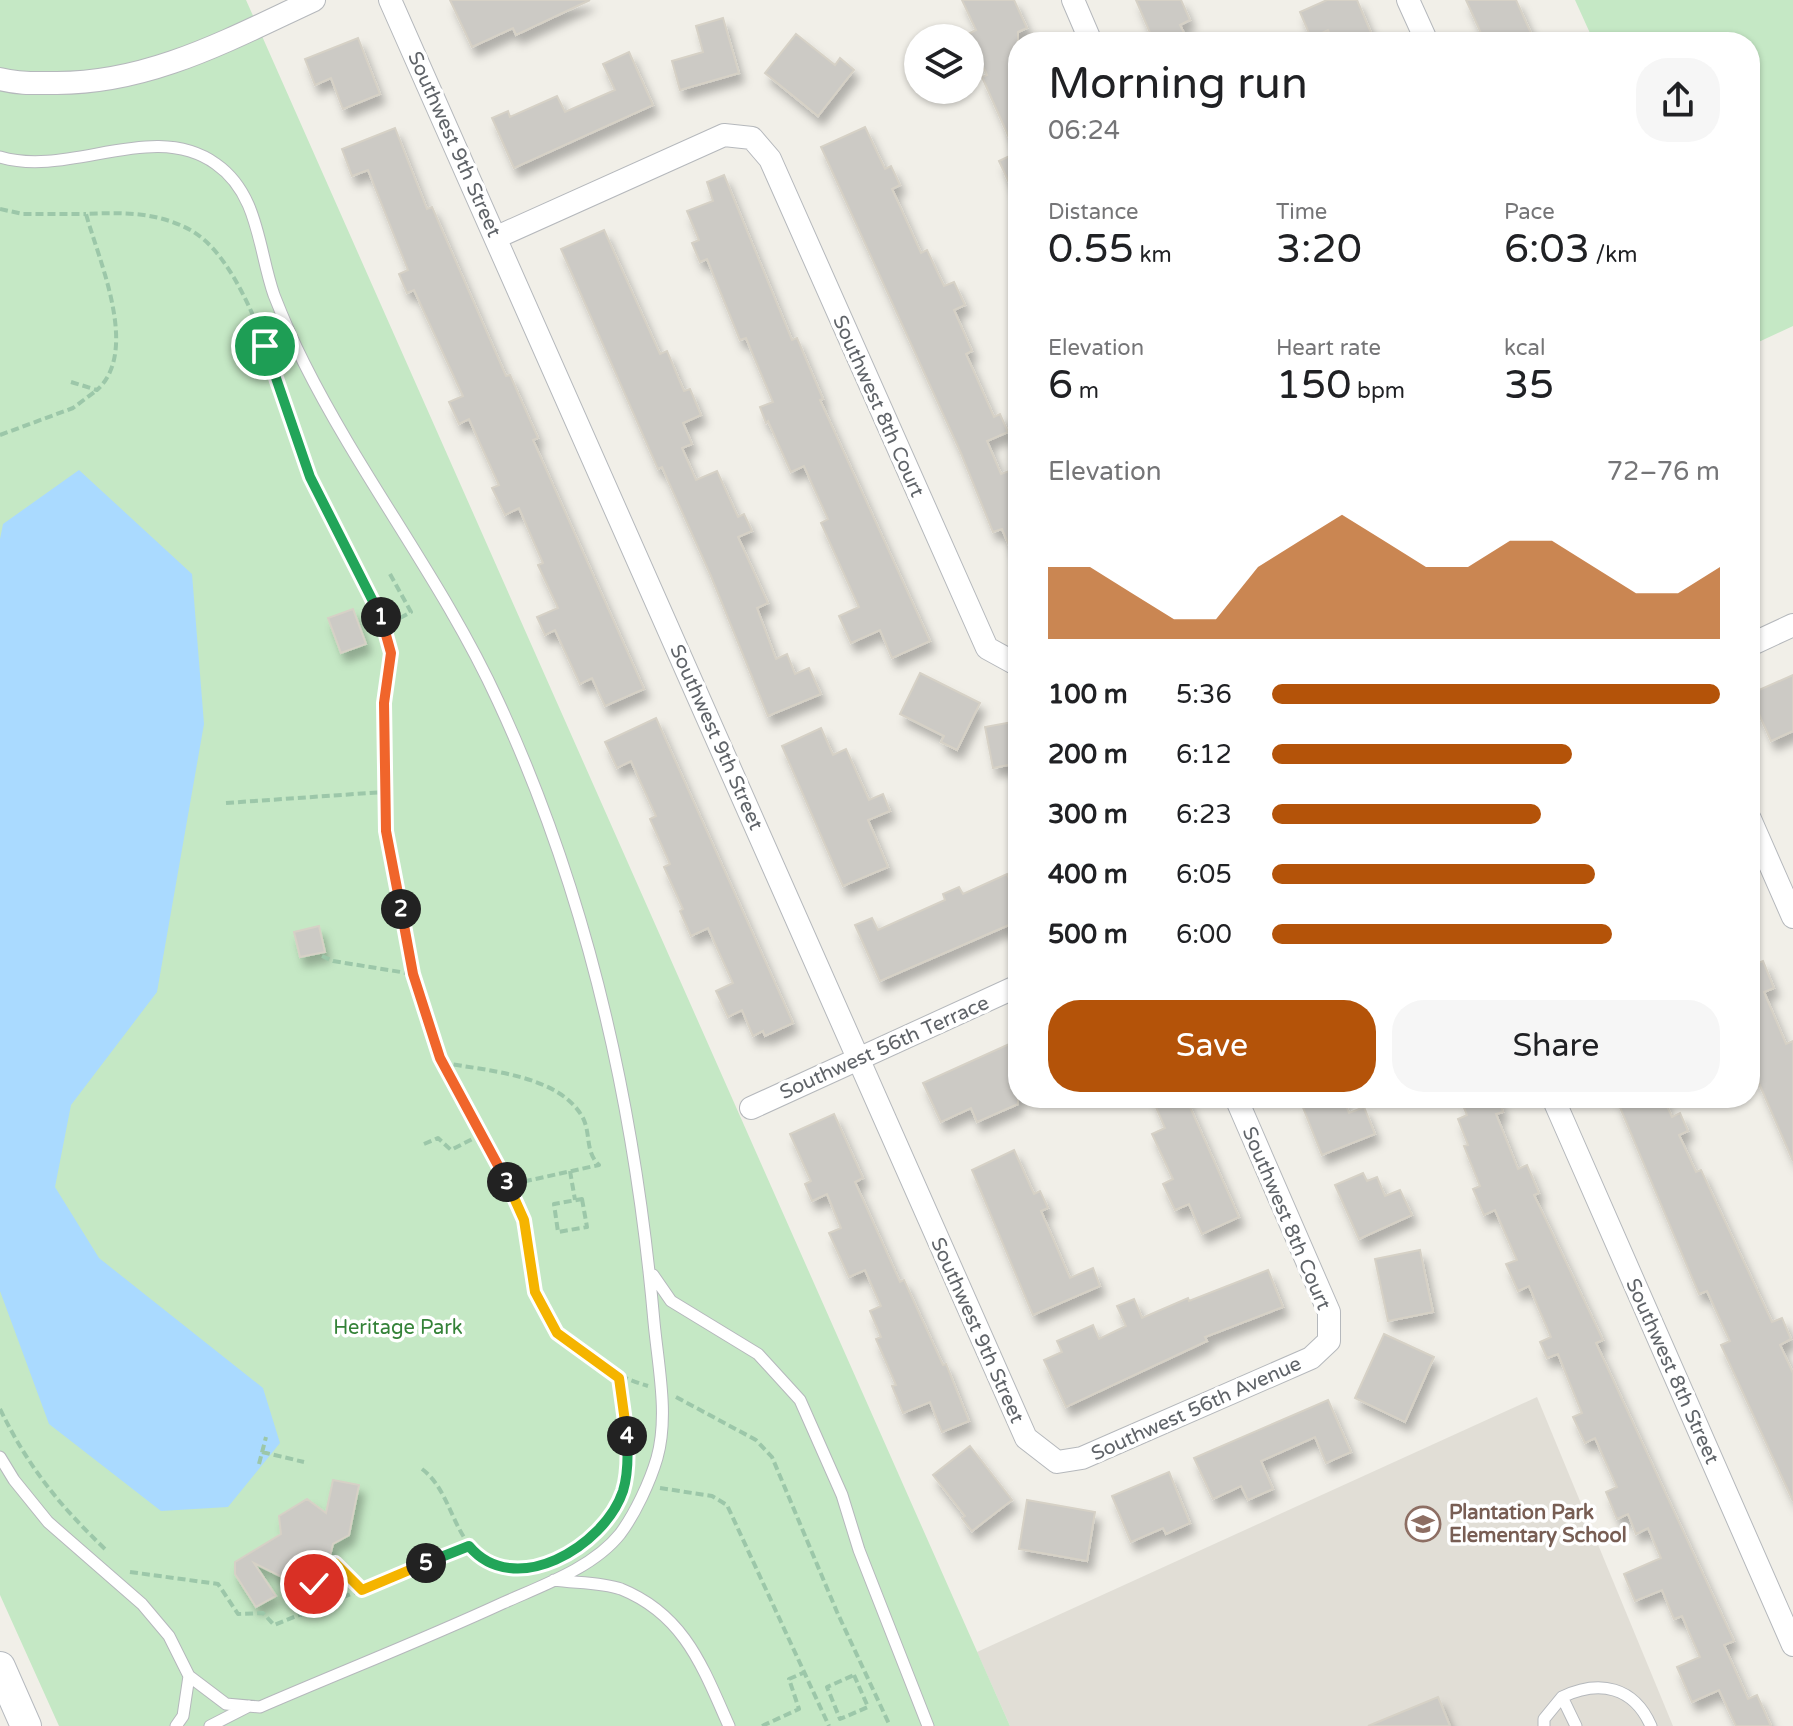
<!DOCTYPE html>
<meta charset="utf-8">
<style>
:root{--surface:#fff;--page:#f6f6f6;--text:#202124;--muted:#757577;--accent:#b45309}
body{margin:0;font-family:"Varela Round",sans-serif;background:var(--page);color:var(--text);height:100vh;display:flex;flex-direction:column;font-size:30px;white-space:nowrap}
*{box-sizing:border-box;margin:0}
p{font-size:26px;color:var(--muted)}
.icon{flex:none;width:44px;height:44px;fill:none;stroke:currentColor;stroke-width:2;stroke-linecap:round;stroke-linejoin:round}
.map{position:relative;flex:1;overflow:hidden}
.side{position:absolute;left:1008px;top:32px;width:752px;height:1076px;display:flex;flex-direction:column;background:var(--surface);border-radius:32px;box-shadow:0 2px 6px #0004}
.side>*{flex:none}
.buttons{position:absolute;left:904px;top:24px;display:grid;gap:16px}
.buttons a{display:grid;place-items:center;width:80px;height:80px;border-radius:50%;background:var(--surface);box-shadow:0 2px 6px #0004;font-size:40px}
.pin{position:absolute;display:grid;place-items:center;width:68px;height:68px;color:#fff;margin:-34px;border:4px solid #fff;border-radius:50%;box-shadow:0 2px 8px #0007}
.km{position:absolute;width:40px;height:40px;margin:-20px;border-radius:50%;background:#222;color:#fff;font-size:22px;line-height:40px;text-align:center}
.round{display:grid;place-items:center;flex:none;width:84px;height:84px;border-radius:32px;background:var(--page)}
.overview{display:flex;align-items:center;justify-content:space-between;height:136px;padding:0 40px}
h1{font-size:44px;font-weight:600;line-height:60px}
.metrics{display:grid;grid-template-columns:repeat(3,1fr);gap:12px;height:136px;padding:8px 40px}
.metrics div{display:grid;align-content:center}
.metrics b{font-size:40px;font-weight:600}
.metrics small{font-size:22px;font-weight:400}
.metrics p{font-size:22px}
.chart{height:224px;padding:16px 40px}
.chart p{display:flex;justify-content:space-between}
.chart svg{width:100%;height:144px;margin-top:8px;fill:var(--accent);opacity:.7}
.button{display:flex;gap:16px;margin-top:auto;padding:16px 40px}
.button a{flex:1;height:92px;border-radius:32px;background:var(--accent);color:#fff;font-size:32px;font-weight:600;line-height:92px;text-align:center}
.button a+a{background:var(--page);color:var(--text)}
ul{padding:0 40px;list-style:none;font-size:26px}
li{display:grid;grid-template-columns:128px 96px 1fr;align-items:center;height:60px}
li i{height:20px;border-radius:10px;background:var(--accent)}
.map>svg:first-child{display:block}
</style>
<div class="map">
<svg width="1793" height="1726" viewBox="0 0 1793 1726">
<defs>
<filter id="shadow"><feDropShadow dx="5" dy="9" stdDeviation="4" flood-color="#0004"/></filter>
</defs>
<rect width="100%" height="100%" fill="#f1efe8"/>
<path fill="#e1ded6" d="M1537,1397L1673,1726H1010L977,1652Z"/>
<path fill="#c5e8c5" d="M0,0H246L1010,1726H59L0,1595Z
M1575,0H1793V326L1750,346V42H1594Z"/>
<path fill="#aadaff" d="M79,470L192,574L204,724L157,992L71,1105L55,1187L99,1258L263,1388L280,1443L228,1507L161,1511L49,1424L0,1291V539L3,524Z"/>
<path fill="#cccac5" stroke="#d6d1c6" stroke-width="2" filter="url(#shadow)" d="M450,0H590L516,35L513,28L472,47Z
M962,0H1014L1027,28L1018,32V202L999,161L1016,153L982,77L987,75L968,34L976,30Z
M1136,0H1181L1190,20L1180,25L1184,33L1154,42Z
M1327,0H1357L1375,42H1333L1328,30L1311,38L1300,12Z
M1466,0H1516L1535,42H1485Z
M723,18L739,73L680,90L672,61L703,52L696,26Z
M796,34L835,65L840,58L854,70L818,116L765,73Z
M358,38L380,94L343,109L331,78L315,85L305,59Z
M629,52L653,105L514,168L492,118L508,111L510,117L557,96L565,112L615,90L603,64Z
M865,127L885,169L891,166L900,185L892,189L921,253L927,250L944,286L954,282L965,305L954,310L972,351L966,354L994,417L1000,414L1008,432L987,441L1001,474L1012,470L1018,485V566L1002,529L993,532L961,453L821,147Z
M395,128L427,209L432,207L506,376L510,375L538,438L533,440L644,689L605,706L592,678L580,684L555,630L545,635L537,617L558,608L538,565L543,563L519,508L505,515L492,488L499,485L469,419L459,424L449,402L463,396L414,290L407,293L399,274L408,270L368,170L352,176L342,149Z
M724,175L792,340L797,338L823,399L820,400L930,641L892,658L880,630L851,643L839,616L859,607L821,523L828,519L804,466L791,472L768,421L766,423L760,407L773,402L746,338L740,340L707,259L700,262L692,243L699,240L687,211L713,201L707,182Z
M604,230L660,354L667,351L684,391L690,389L701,415L683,423L692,444L682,448L696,480L717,471L738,517L744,514L752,531L738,537L768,603L757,608L776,659L787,654L795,674L809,668L821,694L768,716L711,576L662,467L658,469L561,249Z
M353,609L366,644L341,653L328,618Z
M920,673L980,703L957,750L941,742L944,736L900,714Z
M1793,675V731L1771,741L1750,694Z
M656,718L793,1023L765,1036L763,1031L753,1036L742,1010L728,1017L716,991L733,983L708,928L691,936L680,911L683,909L664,867L670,864L650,819L656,816L631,761L617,768L605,742Z
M1018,721V763L993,768L985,727Z
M821,728L833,755L846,749L869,800L883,794L890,811L868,820L888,867L843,886L782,746Z
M1007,874L1018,899V921L880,981L855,925L872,918L878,930L945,900L943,894L959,887L963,894Z
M319,926L325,952L300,957L294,932Z
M1750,959L1753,965L1763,961L1774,988L1764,992L1786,1044L1793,1041V1161L1750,1063Z
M1018,1040V1104L977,1122L971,1108L941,1122L923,1083Z
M1152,1098H1186L1239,1217L1202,1234L1189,1204L1175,1210L1163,1184L1173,1179L1152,1134L1165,1128Z
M1318,1098H1343L1349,1113L1364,1107L1375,1134L1322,1155L1302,1105Z
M1475,1098H1498L1503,1112L1496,1114L1518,1169L1527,1165L1539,1193L1534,1195L1603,1340L1596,1343L1734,1641L1724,1645L1748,1699L1757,1695L1771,1726H1736L1719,1690L1692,1702L1677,1667L1700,1657L1682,1616L1674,1619L1662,1590L1635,1601L1624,1574L1661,1558L1648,1528L1636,1534L1628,1514L1617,1519L1606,1492L1617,1487L1595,1438L1585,1443L1573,1417L1582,1413L1558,1354L1547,1358L1540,1342L1551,1337L1529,1286L1518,1291L1506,1264L1517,1260L1495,1210L1484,1215L1473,1189L1480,1186L1464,1146L1468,1145L1458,1119L1467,1115L1462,1103Z
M1616,1098H1663L1672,1117L1680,1113L1688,1131L1679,1135L1696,1172L1701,1170L1772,1322L1782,1318L1791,1339L1780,1345L1793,1373V1501L1721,1345L1730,1341L1707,1291L1699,1294Z
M834,1114L863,1178L855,1182L900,1282L904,1280L943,1365L946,1364L969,1421L942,1432L930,1402L903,1413L892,1386L896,1385L876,1339L881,1337L870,1311L881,1306L865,1270L849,1277L829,1233L841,1228L827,1194L812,1201L805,1184L811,1181L790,1134Z
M1014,1150L1034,1194L1040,1191L1048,1208L1041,1211L1070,1278L1093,1268L1100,1286L1033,1315L972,1170Z
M1363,1173L1367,1181L1377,1177L1385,1196L1400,1190L1412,1215L1359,1239L1335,1185Z
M1420,1250L1433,1312L1388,1321L1375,1259Z
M1268,1270L1283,1307L1205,1337L1207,1341L1066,1407L1044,1360L1062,1352L1057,1341L1093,1325L1099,1339L1126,1326L1117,1306L1134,1299L1142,1318L1188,1298L1189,1301Z
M1384,1334L1434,1357L1405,1422L1355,1398Z
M1328,1400L1351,1452L1326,1463L1315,1437L1261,1461L1273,1489L1248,1500L1241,1486L1213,1499L1194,1458Z
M970,1446L1012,1500L972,1531L962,1518L965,1516L933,1475Z
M1169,1472L1190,1523L1166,1534L1163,1528L1131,1542L1112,1496Z
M333,1480L359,1485L349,1535L333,1544L330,1556L309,1569L296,1584L254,1563L276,1596L256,1607L235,1574V1562L281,1534L279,1516L307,1499L326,1513Z
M1027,1500L1095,1512L1087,1561L1019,1549Z
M1438,1697L1450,1726H1368Z"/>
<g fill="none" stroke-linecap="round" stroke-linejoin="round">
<g stroke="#b5b8bc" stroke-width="13">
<path id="lane" d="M0,157C70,178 153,119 216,164C259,194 258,249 274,295C283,318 293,341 304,363C362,479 444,583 498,701C589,897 635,1107 654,1322C658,1365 669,1416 657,1458C650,1482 635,1514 620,1534C593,1568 541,1586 503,1603C423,1640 341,1672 260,1707L226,1704L189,1676L169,1636L142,1604L48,1522L14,1480L0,1457
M653,1275L671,1301L758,1354L800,1400L842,1495L859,1550L928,1726
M554,1580C575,1583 602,1582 621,1589C685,1615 703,1668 729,1726
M176,1726L183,1716L189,1676
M210,1726L249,1706
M1544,1726V1719L1562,1697
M1576,1726L1562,1697C1600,1679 1634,1687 1651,1726"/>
</g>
<g stroke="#b5b8bc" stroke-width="24">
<path id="street" d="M390,0L1026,1438L1057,1462L1082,1458L1311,1358L1329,1341V1312L1236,1098
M1073,0L1091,42
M1408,0L1427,42
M0,79C18,84 36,83 54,83C149,84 230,39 314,0
M497,237L724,135L752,138L770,159L987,648L1018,665
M1750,645L1793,625
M1750,819L1793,917
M1553,1098L1793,1645
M751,1108L1018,986"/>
</g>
<g stroke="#b6babf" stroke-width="32">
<path id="secondary" d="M0,1667L26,1726"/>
</g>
<path stroke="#9cc7a9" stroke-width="4" stroke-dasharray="8 4" stroke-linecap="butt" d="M0,209L23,214H86
M71,382L97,390C140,351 99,261 86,214C123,212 159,212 192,231C252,266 285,411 309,474C330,527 364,573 385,626
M0,435L73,408L97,390
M390,574L411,612L385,626C395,674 381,723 383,771C386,869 410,965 440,1058L445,1063C488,1071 560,1075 583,1118C591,1134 585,1152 599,1165L508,1185
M226,803L384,792
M322,956L333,961L413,974
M445,1063C471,1114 505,1164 523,1218C530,1241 526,1267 534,1291C551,1340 601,1372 648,1386
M424,1144L438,1138L451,1150L482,1134
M570,1171L575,1200
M582,1199L587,1227L558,1232L554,1204Z
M676,1397L756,1440L772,1457L837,1612L890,1726
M0,1409C29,1468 59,1505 106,1550
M262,1452L304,1462
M259,1464L266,1437
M422,1469C457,1495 452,1557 504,1565C526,1568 538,1567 559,1559
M660,1488L712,1496L727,1505L829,1726
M570,1553C634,1500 636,1457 619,1378
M130,1572L218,1584L238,1614L263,1613L274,1625L469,1546
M300,1616L324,1567L335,1563L362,1590
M854,1675L868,1707L840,1719L827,1687Z
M762,1726L799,1709L789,1679L803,1673"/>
<use href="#lane" stroke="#fff" stroke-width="11"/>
<use href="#street" stroke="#fff" stroke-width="22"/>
<use href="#secondary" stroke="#fff" stroke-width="30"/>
</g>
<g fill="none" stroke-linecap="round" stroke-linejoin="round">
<g stroke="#fff" stroke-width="16">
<path id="split-1" d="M265,346L310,477L381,617"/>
</g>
<g stroke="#fff" stroke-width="16">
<path id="split-2" d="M381,617L391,653L384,703L386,831L401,909"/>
</g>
<g stroke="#fff" stroke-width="16">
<path id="split-3" d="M401,909L413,974L440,1058L507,1182"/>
</g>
<g stroke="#fff" stroke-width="16">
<path id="split-4" d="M507,1182L524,1220L535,1292L557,1333L619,1378L627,1436"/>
</g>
<g stroke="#fff" stroke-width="16">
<path id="split-5" d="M426,1563L469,1546C514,1600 604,1547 623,1491C628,1475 628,1452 627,1436"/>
</g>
<g stroke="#fff" stroke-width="16">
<path id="split-6" d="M314,1584L324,1567L335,1563L362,1590L426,1563"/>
</g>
<use href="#split-1" stroke="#22a559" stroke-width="10"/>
<use href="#split-2" stroke="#f0652b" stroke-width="10"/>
<use href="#split-3" stroke="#f0652b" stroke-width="10"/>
<use href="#split-4" stroke="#f5b400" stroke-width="10"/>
<use href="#split-5" stroke="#22a559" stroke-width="10"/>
<use href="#split-6" stroke="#f5b400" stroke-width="10"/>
</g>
<defs>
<g id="school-ring" transform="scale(1.8)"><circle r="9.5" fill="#fff" stroke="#8d6e63" stroke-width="1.5"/><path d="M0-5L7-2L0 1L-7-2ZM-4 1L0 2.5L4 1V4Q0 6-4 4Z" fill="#8d6e63"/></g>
</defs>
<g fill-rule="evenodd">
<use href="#school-ring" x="1423" y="1524"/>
</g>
<g text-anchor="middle" stroke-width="7" stroke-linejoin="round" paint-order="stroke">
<g font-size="20" fill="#5f6368" stroke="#fff">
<text transform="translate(455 144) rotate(66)" y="7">Southwest 9th Street</text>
<text transform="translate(879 406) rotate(66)" y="7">Southwest 8th Court</text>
<text transform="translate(717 737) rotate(66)" y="7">Southwest 9th Street</text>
<text transform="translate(884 1047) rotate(-24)" y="7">Southwest 56th Terrace</text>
<text transform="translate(1287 1218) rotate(67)" y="7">Southwest 8th Court</text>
<text transform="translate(978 1330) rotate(66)" y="7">Southwest 9th Street</text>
<text transform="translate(1673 1371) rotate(66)" y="7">Southwest 8th Street</text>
<text transform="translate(1196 1408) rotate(-24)" y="7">Southwest 56th Avenue</text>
</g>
<g font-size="20" fill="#348238" stroke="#fff">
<text x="398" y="1334">Heritage Park</text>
</g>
<g font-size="20" font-weight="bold" fill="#785e54" stroke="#fff" text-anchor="start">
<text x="1449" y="1519">Plantation Park<tspan x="1449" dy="23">Elementary School</tspan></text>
</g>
</g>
</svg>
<div class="buttons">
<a><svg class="icon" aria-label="layers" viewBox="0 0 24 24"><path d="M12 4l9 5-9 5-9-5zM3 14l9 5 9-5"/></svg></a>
</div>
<div class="pin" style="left:265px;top:346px;background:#1e9e55"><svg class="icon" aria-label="arrive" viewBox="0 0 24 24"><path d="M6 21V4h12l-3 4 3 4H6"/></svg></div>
<div class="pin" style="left:314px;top:1584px;background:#d93025"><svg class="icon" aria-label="check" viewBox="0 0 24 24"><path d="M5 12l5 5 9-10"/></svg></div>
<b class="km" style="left:381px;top:617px">1</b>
<b class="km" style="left:401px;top:909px">2</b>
<b class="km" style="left:507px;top:1182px">3</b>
<b class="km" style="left:627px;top:1436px">4</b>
<b class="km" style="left:426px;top:1563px">5</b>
<section class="side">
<div class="overview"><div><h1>Morning run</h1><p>06:24</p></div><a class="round"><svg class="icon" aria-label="share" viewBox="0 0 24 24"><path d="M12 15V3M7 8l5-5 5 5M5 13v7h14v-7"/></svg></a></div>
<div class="metrics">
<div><p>Distance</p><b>0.55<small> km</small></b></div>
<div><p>Time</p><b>3:20</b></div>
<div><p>Pace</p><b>6:03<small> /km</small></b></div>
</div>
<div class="metrics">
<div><p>Elevation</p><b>6<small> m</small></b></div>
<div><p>Heart rate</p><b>150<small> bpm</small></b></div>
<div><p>kcal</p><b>35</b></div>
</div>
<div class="chart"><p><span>Elevation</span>72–76 m</p>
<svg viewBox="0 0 160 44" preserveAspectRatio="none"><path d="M0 44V22L10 22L20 30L30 38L40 38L50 22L60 14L70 6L80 14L90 22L100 22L110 14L120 14L130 22L140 30L150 30L160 22V44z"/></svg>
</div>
<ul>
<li><b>100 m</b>5:36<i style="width:100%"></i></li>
<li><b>200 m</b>6:12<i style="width:67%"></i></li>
<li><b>300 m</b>6:23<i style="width:60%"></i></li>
<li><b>400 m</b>6:05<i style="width:72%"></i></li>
<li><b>500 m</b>6:00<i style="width:76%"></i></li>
</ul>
<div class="button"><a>Save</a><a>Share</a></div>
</section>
</div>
